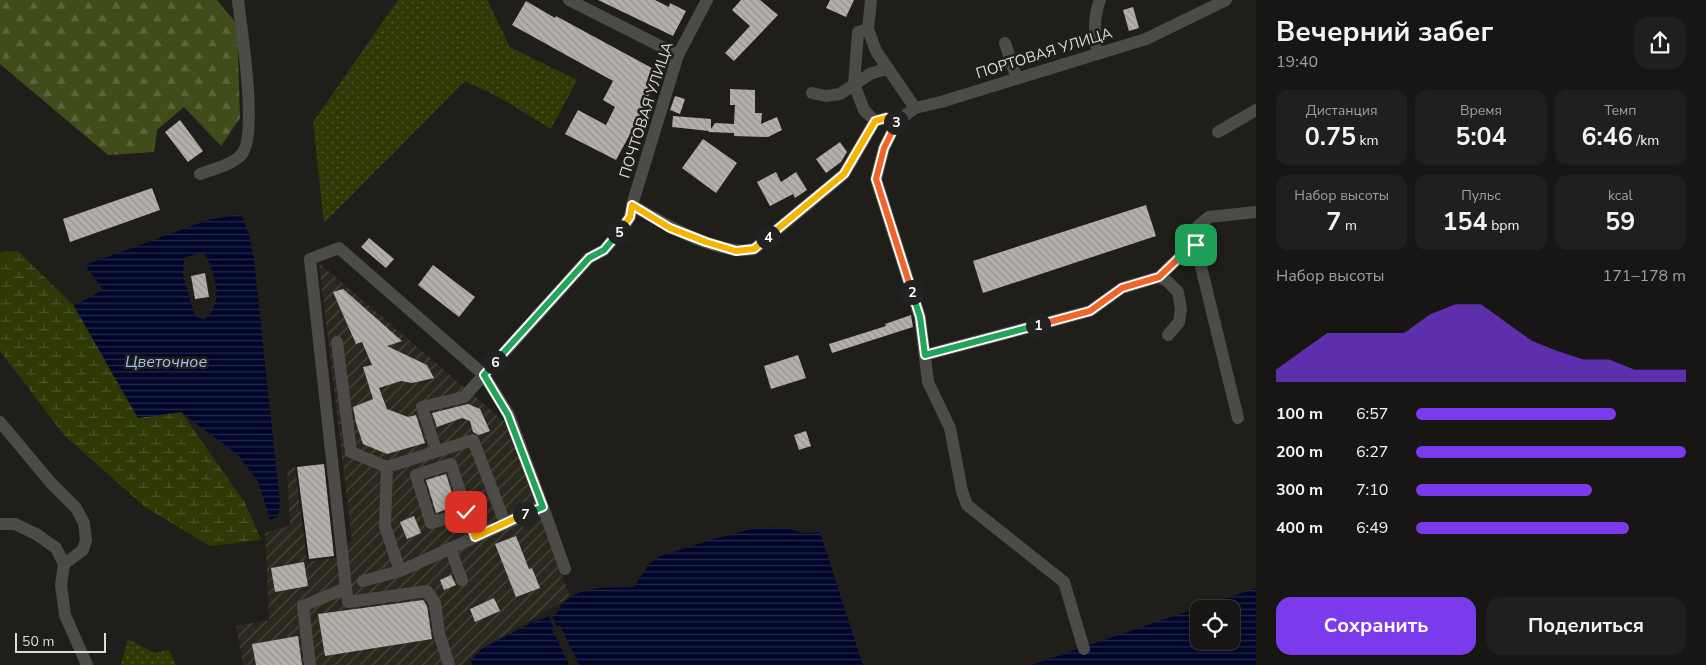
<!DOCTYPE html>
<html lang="ru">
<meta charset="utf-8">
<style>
:root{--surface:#181614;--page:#211f1d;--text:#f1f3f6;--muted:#9f9fa0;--line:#363534;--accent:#7c3aed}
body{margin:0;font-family:"Nunito Sans",sans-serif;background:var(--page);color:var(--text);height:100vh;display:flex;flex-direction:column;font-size:19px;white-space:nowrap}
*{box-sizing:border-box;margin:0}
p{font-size:16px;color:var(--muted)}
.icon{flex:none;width:28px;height:28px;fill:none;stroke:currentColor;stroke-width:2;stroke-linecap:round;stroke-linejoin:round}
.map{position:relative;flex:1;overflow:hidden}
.sheet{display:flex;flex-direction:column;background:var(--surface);width:450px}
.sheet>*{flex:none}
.tools{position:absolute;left:1190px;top:600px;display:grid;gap:10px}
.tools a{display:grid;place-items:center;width:50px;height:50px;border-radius:10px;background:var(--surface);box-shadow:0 2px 8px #0003,0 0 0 1px var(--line);font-size:25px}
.scale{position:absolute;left:15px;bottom:12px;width:91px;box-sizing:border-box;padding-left:5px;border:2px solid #dcdcd9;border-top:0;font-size:14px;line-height:18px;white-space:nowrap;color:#dcdcd9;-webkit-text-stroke:4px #201e1b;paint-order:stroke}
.pin{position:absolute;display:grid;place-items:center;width:42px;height:42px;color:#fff;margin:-21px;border-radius:10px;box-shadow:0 2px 8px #0006}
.km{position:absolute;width:25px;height:25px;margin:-12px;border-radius:50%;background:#222;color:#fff;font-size:14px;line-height:25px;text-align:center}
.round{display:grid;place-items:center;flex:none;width:52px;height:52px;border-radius:15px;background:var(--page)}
.headline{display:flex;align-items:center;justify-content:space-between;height:85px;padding:0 20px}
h1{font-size:28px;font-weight:700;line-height:38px}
.metrics{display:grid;grid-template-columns:repeat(3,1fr);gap:8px;height:85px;padding:5px 20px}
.metrics div{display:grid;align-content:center;border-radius:12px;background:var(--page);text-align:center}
.metrics b{font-size:25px;font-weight:700}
.metrics small{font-size:14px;font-weight:400}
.metrics p{font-size:14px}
.chart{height:140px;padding:10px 20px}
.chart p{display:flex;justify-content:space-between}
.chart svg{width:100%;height:90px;margin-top:5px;fill:var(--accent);opacity:.7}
.button{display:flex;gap:10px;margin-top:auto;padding:10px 20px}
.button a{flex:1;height:58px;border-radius:15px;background:var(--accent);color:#fff;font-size:20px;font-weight:700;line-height:58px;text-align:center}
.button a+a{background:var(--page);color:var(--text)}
ul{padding:0 20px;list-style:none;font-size:16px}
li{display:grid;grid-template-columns:80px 60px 1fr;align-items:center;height:38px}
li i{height:12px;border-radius:6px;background:var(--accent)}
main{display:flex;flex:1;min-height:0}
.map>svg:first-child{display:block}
</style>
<main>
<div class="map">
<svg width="1256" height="665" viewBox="0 0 1256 665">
<defs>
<pattern id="industrial-furrows" width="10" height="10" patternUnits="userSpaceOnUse" patternTransform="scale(1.25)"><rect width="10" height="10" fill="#2a271d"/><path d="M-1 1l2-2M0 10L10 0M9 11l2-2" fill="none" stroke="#48463d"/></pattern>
<pattern id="grass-dots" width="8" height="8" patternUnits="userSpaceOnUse" patternTransform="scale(1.25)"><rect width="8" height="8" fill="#2e3906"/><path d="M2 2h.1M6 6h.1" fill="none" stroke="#4c552a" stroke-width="1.8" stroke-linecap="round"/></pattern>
<pattern id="forest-firs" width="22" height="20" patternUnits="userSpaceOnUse" patternTransform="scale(1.25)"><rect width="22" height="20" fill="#404c1a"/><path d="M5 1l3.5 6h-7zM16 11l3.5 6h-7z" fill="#5b653b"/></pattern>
<pattern id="wetland-marsh" width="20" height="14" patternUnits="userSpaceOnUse" patternTransform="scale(1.25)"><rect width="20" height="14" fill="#2e3906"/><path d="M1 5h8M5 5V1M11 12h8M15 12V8" fill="none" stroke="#4c552a"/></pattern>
<pattern id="water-rules" width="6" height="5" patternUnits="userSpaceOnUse" patternTransform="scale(1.25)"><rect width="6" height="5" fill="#000629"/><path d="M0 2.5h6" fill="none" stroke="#252a47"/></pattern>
<pattern id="building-back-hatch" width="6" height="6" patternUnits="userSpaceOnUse" patternTransform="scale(1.25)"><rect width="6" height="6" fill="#b3afab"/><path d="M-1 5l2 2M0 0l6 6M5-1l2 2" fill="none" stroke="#979490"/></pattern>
</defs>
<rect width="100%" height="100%" fill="#201e1b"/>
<path fill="url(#industrial-furrows)" d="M319,263L506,423L570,597L481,649L462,665H243L236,626L269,620L265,533L290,525L287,470L295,467L307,562L340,557L339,544L352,541Z"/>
<path fill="url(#grass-dots)" d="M398,0H487L510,47L577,80L551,129L500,98L465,81L324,223L313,122Z
M128,639L154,653L169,650L176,665H121Z"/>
<path fill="url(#forest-firs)" d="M0,0H217L237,24L240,118L221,146L184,107L157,130L154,152L108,155L0,64Z"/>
<path fill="url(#wetland-marsh)" d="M18,251L74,306L138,418L181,412L245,503L261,540L210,546L145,507L64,435L0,351V252Z"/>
<path fill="url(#water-rules)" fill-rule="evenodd" d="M241,214L249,234L254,260L280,504L278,517L270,520L258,481L238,455L181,412L138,418L74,306L103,290L85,265L208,220ZM203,252C212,265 221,291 214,307C213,311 207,316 204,320L195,316L183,275L184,258Z
M775,527L790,529L803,533L820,532L863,665H472L471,661L481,649L533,622L556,614C570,584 606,588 634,587L648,565L660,556L717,538L755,528Z
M1256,588V665H1031ZM1199,609H1231V641H1199Z"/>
<path fill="#201e1b" d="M552,616L557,627L560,625L579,665H569L552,629L554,628L549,617Z"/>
<path fill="url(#building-back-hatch)" d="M598,0H655L669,7L670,3L686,11L673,36Z
M741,0H760L778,15L734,61L725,53L750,26L732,10Z
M830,0H854L846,17L826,8Z
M526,1L555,18L556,16L661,73L644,104L646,105L616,160L565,134L578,110L606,125L615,107L603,100L613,81L512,25Z
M1133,7L1139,28L1129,31L1123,10Z
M730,89L755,90V113H762L761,124L777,117L782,130L768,137L734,136V133L708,132L709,131L672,127L673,116L711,119V129L715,123L734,124L735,105H730Z
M675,96L685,99L680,114L670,110Z
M180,120L203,151L188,162L165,132Z
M703,139L737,163L716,193L682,168Z
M840,142L847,152L841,162L826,173L816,159Z
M776,172L781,182L796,172L807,190L795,198L793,194L770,206L757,182Z
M152,188L160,210L70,242L63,219Z
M1146,205L1156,236L983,293L973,261Z
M369,238L394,259L386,268L361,247Z
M433,265L475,297L459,317L418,285Z
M205,273L209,297L195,299L191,276Z
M343,289L402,341L387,346L427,365L434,378L412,383L401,381L379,388L387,409L408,417L416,415L425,443L387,454L363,444L356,423L353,407L373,399L363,367L372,365L362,342L356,344L333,292Z
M911,315L913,327L832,353L829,344L886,326L885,324Z
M798,355L806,378L771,389L764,366Z
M468,404L480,409L490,431L479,435L473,432L470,421L462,418L437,427L432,413Z
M806,431L811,446L799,450L794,435Z
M324,464L334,556L309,559L297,467Z
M446,474L456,506L436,513L426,480Z
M414,516L421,533L407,539L400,522Z
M516,536L529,569L532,568L540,588L516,597L495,544Z
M304,562L308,586L275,592L271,568Z
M451,575L456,585L444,590L440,580Z
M494,598L500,611L475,622L470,609Z
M423,600L427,606L432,639L325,656L318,614Z
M298,636L302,665H256L252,644Z"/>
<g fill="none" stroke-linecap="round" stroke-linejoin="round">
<path stroke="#4c4b47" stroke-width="12" d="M569,0L678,55
M871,0L868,29L876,51L915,108
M868,29L858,32L854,84L864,110L875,121
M1005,43L1017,79
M1098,54C1094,35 1093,18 1100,0
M812,93L826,96L840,94L870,74L888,68
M1218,132L1256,110
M200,174C213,169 230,166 241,155C259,137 241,28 238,0
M632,205C663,223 698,244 735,250C741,251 748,250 754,249L844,174L875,121L886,118L897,122
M1159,277L1188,249L1196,245
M337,342L351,452L387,467L385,526L400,571
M925,355L1090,311L1122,288L1159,277L1167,281L1178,292L1181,309L1179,322L1168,335
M1238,418L1194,238L1198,226L1209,217L1256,212
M0,422L51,483L76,508L84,523L86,540L83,550L64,564
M387,467L473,440L505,523
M543,507L565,569
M466,512L431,523L416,475L451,464L475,537
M0,524H15L36,534L56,548L64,564L61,585L65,615L87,665
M450,548L462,580
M363,581L400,571L543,507L509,415L484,375L464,397L422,407L436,450
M346,588L348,602L427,591L435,603L439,633L449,665
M1084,649L1064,582L967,505L962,491L950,428L928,382L920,317L876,179L884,148L897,122L915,108L941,102L1146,39L1226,0
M310,665L303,606L346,588L310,259L339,248L484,375L589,258L604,250L624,227L630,217L632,205L678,55L707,0"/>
</g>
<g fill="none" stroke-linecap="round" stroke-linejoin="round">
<g stroke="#fff" stroke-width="10">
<path id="split-1" d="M1038,325L1090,311L1122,288L1159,277L1188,249L1196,245"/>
</g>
<g stroke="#fff" stroke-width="10">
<path id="split-2" d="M912,292L920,317L925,355L1038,325"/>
</g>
<g stroke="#fff" stroke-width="10">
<path id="split-3" d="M896,122H897L884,148L876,179L912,292"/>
</g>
<g stroke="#fff" stroke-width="10">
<path id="split-4" d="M768,237L844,174L875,121L886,118L896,122"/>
</g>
<g stroke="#fff" stroke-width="10">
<path id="split-5" d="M619,232L630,217L632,205L670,228L706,242L736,251L754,249L768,237"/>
</g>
<g stroke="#fff" stroke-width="10">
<path id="split-6" d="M495,362L589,258L604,250L619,232"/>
</g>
<g stroke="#fff" stroke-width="10">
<path id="split-7" d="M495,362L484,375L508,415L543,507L525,514"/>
</g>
<g stroke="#fff" stroke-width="10">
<path id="split-8" d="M466,512L475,537L525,514"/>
</g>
<use href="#split-1" stroke="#f0652b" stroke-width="6"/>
<use href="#split-2" stroke="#22a559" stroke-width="6"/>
<use href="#split-3" stroke="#f0652b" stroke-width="6"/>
<use href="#split-4" stroke="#f5b400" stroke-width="6"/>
<use href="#split-5" stroke="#f5b400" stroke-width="6"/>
<use href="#split-6" stroke="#22a559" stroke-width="6"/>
<use href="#split-7" stroke="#22a559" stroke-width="6"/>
<use href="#split-8" stroke="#f5b400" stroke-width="6"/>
</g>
<g text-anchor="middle" stroke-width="5" stroke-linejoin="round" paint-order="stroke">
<g font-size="15" fill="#dcdcd9" stroke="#201e1b">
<text transform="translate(1044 53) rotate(-17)" y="5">ПОРТОВАЯ УЛИЦА</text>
<text transform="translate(646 110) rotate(-72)" y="5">ПОЧТОВАЯ УЛИЦА</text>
</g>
<g font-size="16" font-style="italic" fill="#9fbff5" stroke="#201e1b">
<text x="166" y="367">Цветочное</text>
</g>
</g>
</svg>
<div class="tools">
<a><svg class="icon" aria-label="locate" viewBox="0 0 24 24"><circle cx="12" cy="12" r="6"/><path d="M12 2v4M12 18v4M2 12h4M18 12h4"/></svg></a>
</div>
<div class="scale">50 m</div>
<div class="pin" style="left:1196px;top:245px;background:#1e9e55"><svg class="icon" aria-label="arrive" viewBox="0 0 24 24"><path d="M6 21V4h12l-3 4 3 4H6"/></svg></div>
<div class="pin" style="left:466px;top:512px;background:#d93025"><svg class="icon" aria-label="check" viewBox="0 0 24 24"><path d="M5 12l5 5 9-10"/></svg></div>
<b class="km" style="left:1038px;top:325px">1</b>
<b class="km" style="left:912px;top:292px">2</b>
<b class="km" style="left:896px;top:122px">3</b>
<b class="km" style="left:768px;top:237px">4</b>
<b class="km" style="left:619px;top:232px">5</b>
<b class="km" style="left:495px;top:362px">6</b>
<b class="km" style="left:525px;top:514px">7</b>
</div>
<section class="sheet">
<div class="headline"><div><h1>Вечерний забег</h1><p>19:40</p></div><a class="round"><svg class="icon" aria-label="share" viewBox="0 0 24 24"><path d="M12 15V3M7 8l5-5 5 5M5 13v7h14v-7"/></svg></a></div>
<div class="metrics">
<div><p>Дистанция</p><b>0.75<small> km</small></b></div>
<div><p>Время</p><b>5:04</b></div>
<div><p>Темп</p><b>6:46<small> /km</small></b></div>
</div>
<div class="metrics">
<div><p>Набор высоты</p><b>7<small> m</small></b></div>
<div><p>Пульс</p><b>154<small> bpm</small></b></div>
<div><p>kcal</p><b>59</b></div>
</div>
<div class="chart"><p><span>Набор высоты</span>171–178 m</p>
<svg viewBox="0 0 160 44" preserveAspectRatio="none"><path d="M0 44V38L10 29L20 20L30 20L40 20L50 20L60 11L70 6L80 6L90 15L100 24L110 29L120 33L130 33L140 38L150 38L160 38V44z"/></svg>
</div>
<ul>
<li><b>100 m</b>6:57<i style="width:74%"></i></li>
<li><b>200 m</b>6:27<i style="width:100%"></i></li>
<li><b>300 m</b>7:10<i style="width:65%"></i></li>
<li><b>400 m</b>6:49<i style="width:79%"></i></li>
</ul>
<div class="button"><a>Сохранить</a><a>Поделиться</a></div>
</section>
</main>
